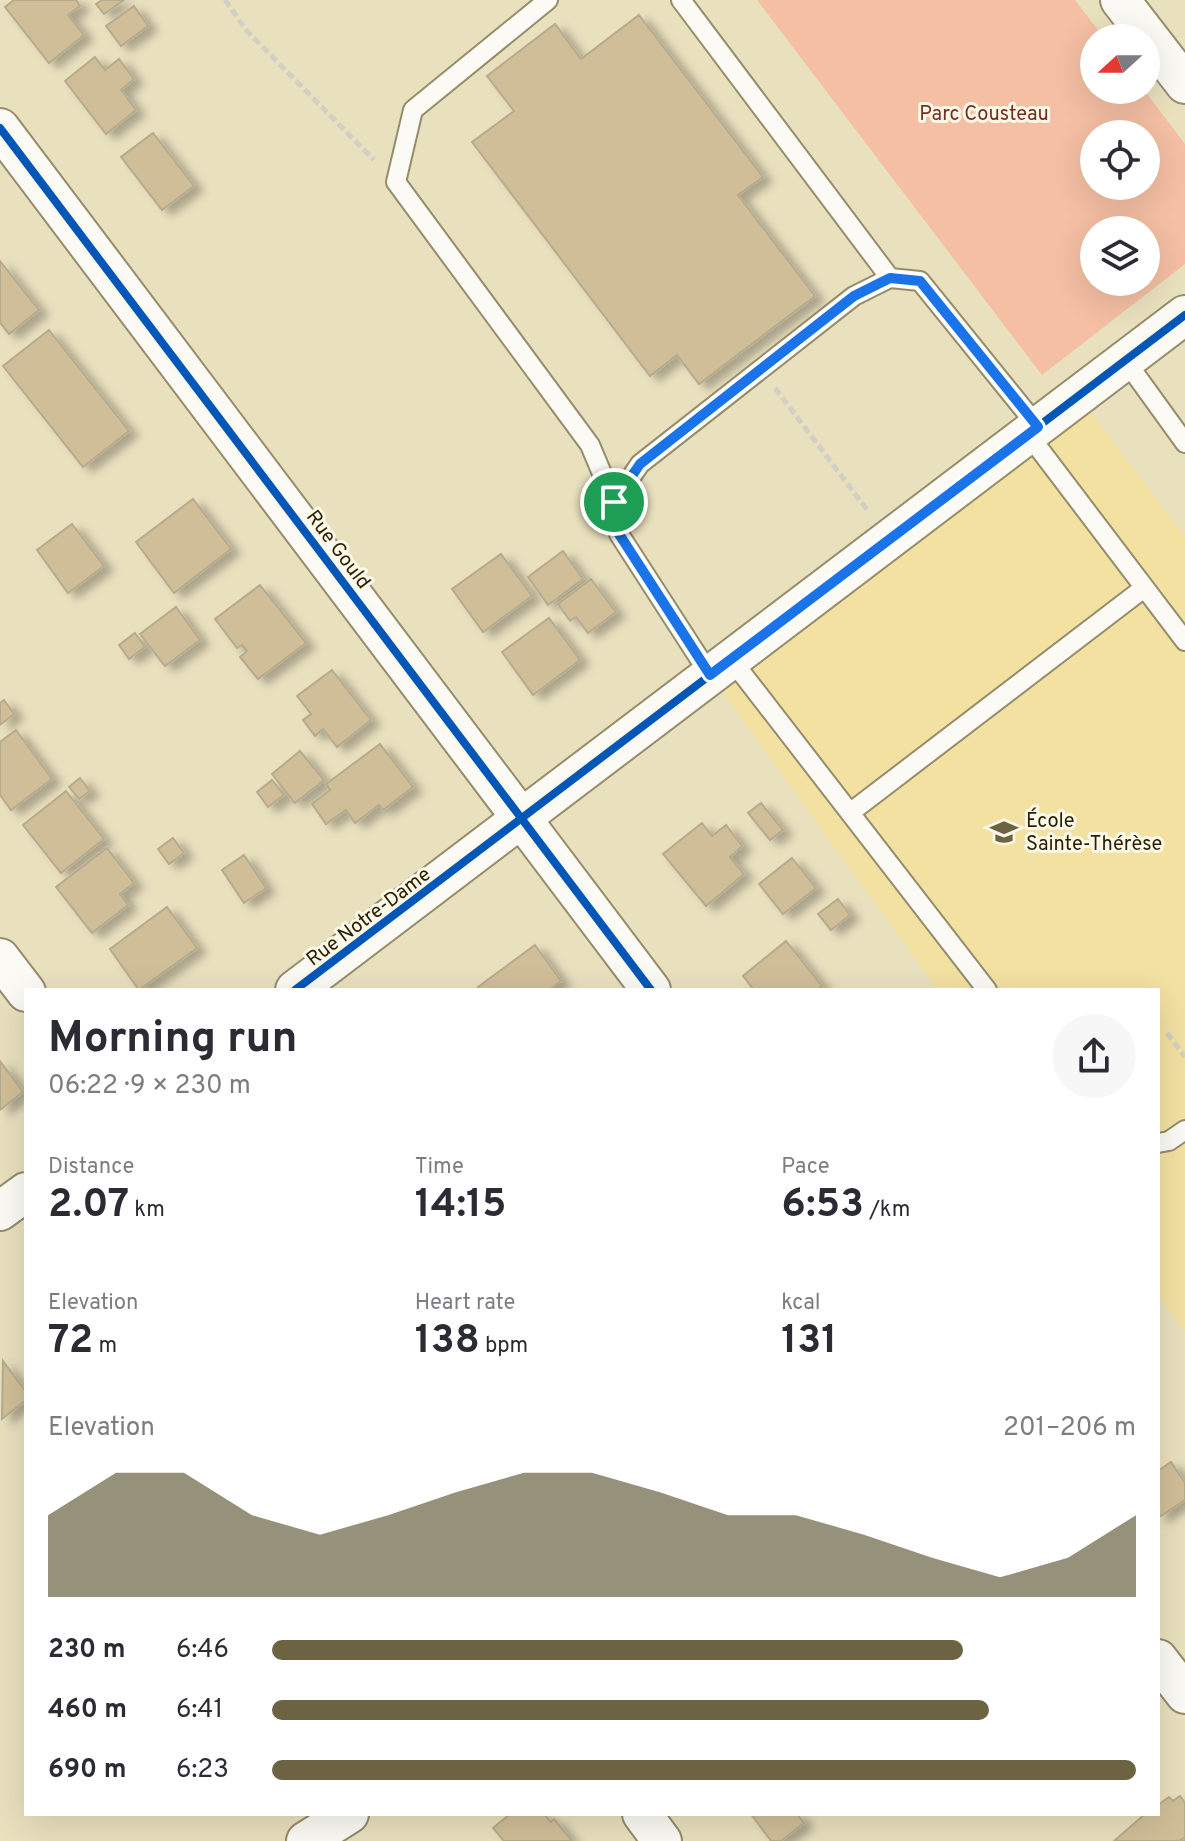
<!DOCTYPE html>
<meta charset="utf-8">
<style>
:root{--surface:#fff;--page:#f7f7f7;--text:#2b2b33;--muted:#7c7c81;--accent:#6b6342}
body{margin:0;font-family:Overpass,sans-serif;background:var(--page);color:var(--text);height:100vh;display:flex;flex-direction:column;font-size:30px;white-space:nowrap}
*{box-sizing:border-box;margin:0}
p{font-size:26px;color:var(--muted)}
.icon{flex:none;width:44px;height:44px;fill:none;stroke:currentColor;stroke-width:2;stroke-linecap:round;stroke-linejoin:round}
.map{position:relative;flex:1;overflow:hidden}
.drawer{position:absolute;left:24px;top:988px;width:1136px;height:828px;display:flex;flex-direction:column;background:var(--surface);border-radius:0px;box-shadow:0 8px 32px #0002}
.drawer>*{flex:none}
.needle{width:52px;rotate:249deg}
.fabs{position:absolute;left:1080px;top:24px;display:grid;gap:16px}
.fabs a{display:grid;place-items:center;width:80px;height:80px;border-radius:50%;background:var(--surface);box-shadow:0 8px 32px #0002;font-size:40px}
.pin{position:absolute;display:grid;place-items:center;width:68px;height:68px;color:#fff;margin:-34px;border:4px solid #fff;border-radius:50%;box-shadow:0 2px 8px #0007}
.round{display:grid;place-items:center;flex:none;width:84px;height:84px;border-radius:42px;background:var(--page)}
.summary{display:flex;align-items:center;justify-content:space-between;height:136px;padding:0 24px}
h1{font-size:44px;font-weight:700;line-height:60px}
.figures{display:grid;grid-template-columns:repeat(3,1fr);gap:12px;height:136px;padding:8px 24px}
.figures div{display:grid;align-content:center}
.figures b{font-size:40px;font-weight:700}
.figures small{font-size:22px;font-weight:400}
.figures p{font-size:22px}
.chart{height:224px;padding:16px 24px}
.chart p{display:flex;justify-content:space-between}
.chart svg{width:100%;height:144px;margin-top:8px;fill:var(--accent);opacity:.7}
ul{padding:0 24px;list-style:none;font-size:26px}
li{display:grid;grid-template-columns:128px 96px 1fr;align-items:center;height:60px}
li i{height:20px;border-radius:10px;background:var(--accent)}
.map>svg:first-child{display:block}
</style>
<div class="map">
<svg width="1185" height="1841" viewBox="0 0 1185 1841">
<defs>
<filter id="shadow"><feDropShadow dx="9" dy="5" stdDeviation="4" flood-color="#0004"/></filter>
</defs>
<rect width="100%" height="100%" fill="#e9e0be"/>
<path fill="#f2e1a1" d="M1078,396L1185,536V1332L1158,1294V990H938L710,675Z"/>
<path fill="#f4bfa3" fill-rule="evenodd" d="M757,0H1075L1104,38H1094V90H1144L1185,144V264L1042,375ZM1094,134H1146V186H1094ZM1094,230H1146V282H1094Z"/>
<path fill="#d0be98" stroke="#b7ab8e" stroke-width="2" filter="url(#shadow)" d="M14,0H76L80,6L68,15L84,35L49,63L5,7Z
M102,0H124L104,14L96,4Z
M134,6L148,26L121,46L106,26Z
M639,15L763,177L738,195L815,296L699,384L677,355L650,376L472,142L514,111L487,76L555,24L581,59Z
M95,57L105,70L119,59L134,79L121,90L136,110L106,134L65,81Z
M153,133L194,186L162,210L121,157Z
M0,261L39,310L9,334L0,323Z
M49,330L129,431L83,467L3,366Z
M193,499L231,549L174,593L136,542Z
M72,524L104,566L68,593L37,550Z
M563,551L583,579L548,605L528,577Z
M501,554L532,596L483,632L452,589Z
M591,579L616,612L588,633L576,617L570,621L558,604Z
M260,585L306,643L258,679L240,657L247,651L242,645L237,648L215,619Z
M176,607L200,640L165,666L140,634Z
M549,618L580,660L533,695L502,652Z
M135,633L145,647L129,659L119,645Z
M332,670L371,720L337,747L323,729L315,736L303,720L311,714L297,696Z
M4,700L14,714L0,725V703Z
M16,730L52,779L11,810L0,795V742Z
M380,744L413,787L383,810L379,805L355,823L346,810L326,824L312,804L330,790L326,784Z
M300,751L324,780L295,803L272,774Z
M80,778L90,791L79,799L69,787Z
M272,780L284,795L268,807L257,792Z
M66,791L104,839L61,873L23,825Z
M761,803L783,830L770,840L748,813Z
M702,823L712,836L726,825L742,846L730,857L744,874L706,906L663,854Z
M173,838L184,853L169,864L158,849Z
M107,848L134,883L120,894L128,905L92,933L56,887Z
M244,855L266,888L244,903L222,870Z
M792,858L816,888L783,914L759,884Z
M838,899L850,915L831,930L818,914Z
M167,907L197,948L139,990L110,949Z
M786,941L822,986L816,990H754L743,976Z
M535,945L561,981L549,990H480L478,987Z
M0,1061L23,1092L0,1110Z
M3,1361L26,1392V1400L2,1419Z
M1171,1462L1185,1483V1500L1158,1518V1471Z
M1180,1796L1185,1803V1837L1179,1841H1114L1145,1814H1158V1805L1169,1797L1173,1801Z
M510,1814H544L551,1822L554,1819L572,1841H504L493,1828Z
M751,1814H797L804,1823L781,1841H771Z"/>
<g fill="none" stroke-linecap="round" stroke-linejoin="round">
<g stroke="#948c6b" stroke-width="22">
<path id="lane" d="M548,0L413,110L396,182L590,445L614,502
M681,0L890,278
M1125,360L1185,443
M1028,434L1185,641
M731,659L987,990
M710,675L619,534L614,502L640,464L854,296L890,278L920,281L1038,427
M851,812L1144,588
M1158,1143L1169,1141L1185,1130"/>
</g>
<g stroke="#948c6b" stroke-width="42">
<path id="street" d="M1120,0L1185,84
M0,128L651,990
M0,958L26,992
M295,990L1185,315
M0,1211L26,1192
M1158,1659L1185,1694
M642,1814L662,1841
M306,1841L349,1814"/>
</g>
<path stroke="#d2cfc5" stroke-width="5" stroke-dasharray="8 4" stroke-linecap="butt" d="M225,0L247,31L374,160
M775,388L868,511
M1167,1033L1185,1057"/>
<use href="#lane" stroke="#fcfaf5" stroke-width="18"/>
<use href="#street" stroke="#fcfaf5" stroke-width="38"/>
<g stroke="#fcf8e9" stroke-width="13">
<path id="cycleway" d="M0,128L651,990
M295,990L1185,315"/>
</g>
<use href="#cycleway" stroke="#0057b8" stroke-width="8"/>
</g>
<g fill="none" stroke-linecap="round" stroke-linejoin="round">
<g stroke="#fff" stroke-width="16">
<path id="route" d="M890,278L920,281L1038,427L710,675L619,534L614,502L640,464L854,296Z"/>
</g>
<use href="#route" stroke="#1a73e8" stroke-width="10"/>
</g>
<defs>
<g id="school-bare" transform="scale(2.16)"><path d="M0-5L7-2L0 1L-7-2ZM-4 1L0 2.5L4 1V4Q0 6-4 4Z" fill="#6b6342" stroke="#fcf8e9" stroke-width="2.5" paint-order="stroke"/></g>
</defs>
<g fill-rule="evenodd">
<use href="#school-bare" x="1004" y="832"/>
</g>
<g text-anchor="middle" stroke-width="6" stroke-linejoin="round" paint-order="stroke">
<g font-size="20" fill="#772d1b" stroke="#fcf8e9">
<text x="984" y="120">Parc Cousteau</text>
</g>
<g font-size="20" fill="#271f00" stroke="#fcf8e9">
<text transform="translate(339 549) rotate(53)" y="7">Rue Gould</text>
<text transform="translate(368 916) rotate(-37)" y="7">Rue Notre-Dame</text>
</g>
<g font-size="20" fill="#271f00" stroke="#fcf8e9" text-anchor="start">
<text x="1026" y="827">École<tspan x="1026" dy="23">Sainte-Thérèse</tspan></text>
</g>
</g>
</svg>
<div class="fabs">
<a><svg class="needle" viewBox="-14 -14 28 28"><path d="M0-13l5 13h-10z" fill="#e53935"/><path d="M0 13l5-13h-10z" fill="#7c7c81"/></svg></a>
<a><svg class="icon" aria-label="locate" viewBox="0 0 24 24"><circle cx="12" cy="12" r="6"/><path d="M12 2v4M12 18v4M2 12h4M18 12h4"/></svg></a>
<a><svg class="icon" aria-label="layers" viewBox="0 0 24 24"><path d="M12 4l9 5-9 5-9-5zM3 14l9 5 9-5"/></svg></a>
</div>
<div class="pin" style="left:614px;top:502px;background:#1e9e55"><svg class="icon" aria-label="arrive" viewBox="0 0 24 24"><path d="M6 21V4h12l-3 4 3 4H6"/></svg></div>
<section class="drawer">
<div class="summary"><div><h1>Morning run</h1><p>06:22 · 9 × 230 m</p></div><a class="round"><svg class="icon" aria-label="share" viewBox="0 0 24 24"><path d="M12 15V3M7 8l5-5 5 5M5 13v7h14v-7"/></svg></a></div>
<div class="figures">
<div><p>Distance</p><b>2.07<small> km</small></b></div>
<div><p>Time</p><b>14:15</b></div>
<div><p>Pace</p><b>6:53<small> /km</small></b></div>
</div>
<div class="figures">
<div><p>Elevation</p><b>72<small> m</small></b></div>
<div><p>Heart rate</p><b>138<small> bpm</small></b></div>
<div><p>kcal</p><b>131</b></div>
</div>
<div class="chart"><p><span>Elevation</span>201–206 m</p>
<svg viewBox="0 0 160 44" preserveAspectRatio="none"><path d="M0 44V19L10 6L20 6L30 19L40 25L50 19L60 12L70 6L80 6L90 12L100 19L110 19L120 25L130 32L140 38L150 32L160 19V44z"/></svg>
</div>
<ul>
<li><b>230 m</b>6:46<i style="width:80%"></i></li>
<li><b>460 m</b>6:41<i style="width:83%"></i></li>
<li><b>690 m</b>6:23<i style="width:100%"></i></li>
</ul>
</section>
</div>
